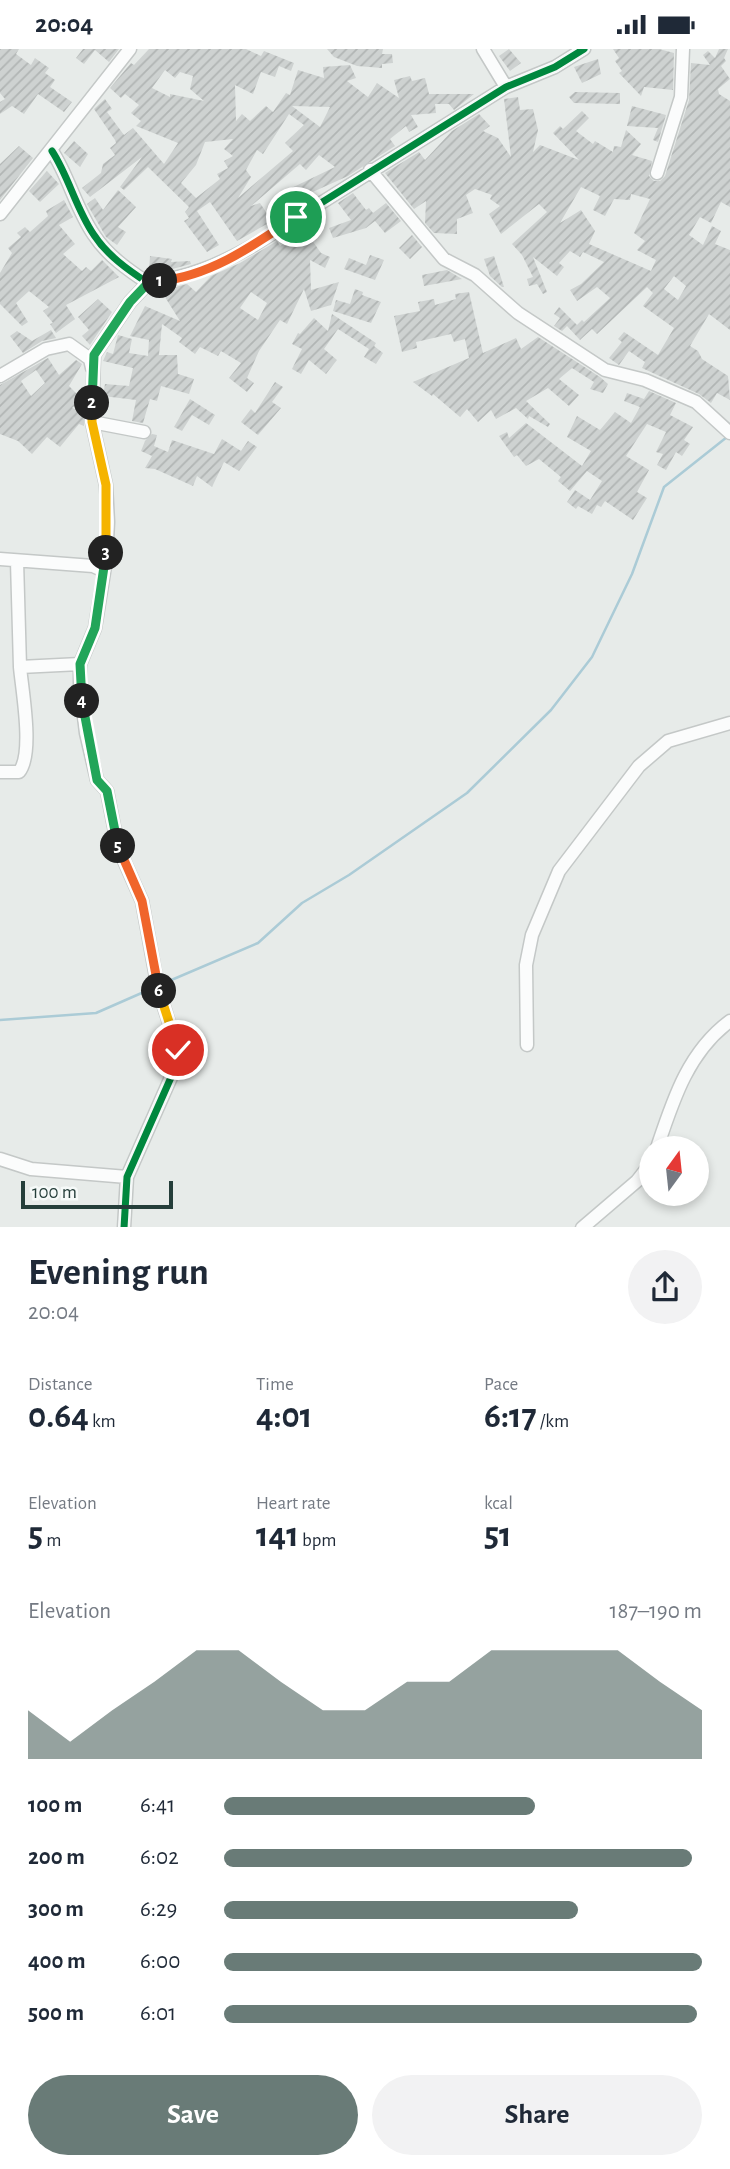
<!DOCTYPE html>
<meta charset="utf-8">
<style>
:root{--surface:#fff;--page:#f2f2f3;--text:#1f2937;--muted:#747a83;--accent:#697b77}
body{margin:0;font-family:"Alegreya Sans",sans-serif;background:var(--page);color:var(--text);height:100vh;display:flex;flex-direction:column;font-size:26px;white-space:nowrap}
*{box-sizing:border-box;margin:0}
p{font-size:23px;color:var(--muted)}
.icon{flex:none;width:38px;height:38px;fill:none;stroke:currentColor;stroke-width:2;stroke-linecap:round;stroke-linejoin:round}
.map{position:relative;height:1178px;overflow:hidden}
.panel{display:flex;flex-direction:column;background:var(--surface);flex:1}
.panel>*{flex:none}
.needle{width:46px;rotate:15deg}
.controls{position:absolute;left:639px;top:1087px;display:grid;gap:14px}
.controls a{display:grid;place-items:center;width:70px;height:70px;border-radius:50%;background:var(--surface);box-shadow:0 4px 10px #0003;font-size:35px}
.scale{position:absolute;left:21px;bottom:18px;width:152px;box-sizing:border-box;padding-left:7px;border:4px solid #253e3a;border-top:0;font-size:19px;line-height:24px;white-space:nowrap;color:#253e3a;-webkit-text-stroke:5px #f5f9f8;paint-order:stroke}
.pin{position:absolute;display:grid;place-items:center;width:60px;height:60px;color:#fff;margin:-30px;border:4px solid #fff;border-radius:50%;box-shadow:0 2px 7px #0007}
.km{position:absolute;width:35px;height:35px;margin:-18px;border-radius:50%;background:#222;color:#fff;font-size:19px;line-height:35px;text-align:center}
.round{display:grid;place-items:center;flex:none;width:74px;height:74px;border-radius:37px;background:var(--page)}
.headline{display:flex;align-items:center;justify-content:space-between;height:119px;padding:0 28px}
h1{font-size:38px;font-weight:600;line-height:52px}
.metrics{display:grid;grid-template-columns:repeat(3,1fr);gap:10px;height:119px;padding:7px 28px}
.metrics div{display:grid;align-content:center}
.metrics b{font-size:35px;font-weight:600}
.metrics small{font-size:19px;font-weight:400}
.metrics p{font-size:19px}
.chart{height:196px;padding:14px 28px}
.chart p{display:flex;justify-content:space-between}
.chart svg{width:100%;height:126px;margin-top:7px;fill:var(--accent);opacity:.7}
.primary-button{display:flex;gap:14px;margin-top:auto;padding:14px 28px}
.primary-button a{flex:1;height:80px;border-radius:42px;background:var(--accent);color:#fff;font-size:28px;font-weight:600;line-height:80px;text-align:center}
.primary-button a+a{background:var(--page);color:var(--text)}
ul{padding:0 28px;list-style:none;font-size:23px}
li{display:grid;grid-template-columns:112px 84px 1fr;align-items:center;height:52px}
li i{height:18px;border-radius:9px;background:var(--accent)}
.status{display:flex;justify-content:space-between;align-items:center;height:49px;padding:0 35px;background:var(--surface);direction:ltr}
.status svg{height:19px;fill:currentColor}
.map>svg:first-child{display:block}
</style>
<div class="status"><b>20:04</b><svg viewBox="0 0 49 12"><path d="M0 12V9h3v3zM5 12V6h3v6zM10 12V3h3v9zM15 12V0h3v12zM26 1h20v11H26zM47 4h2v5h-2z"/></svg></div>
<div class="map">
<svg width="730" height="1179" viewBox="0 0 730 1179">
<defs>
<pattern id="building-hatch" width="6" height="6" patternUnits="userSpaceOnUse" patternTransform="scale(1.75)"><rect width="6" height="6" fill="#ced2d1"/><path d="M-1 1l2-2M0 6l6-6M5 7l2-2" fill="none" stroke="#b1b5b4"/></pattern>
</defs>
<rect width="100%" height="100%" fill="#e7ebe9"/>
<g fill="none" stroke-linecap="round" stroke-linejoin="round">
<path stroke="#abcbd6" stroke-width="2.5" d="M162,935L258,894L302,854L349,826L467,744L551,661L592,608L632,525L664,438L727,388
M0,971L96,964L153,939"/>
</g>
<path fill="url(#building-hatch)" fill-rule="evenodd" d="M0,0H19L16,5L31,16L35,9L49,19L45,24L55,31L50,38L72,53L64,63L38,45L24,65L12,57L0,65V53L5,50L0,44Z
M83,0H119L109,13L95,1L84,15L76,9Z
M149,0H246L261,7L264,2L294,14L291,22L279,17L275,28L261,23L253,45L235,36L236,72L242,65L250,72L266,57L273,63L286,44L290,46L298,21L324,29L323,18L350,16L356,29L347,32L368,48L377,34L399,49L394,31L410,27L412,32L425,29L429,45H474L454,61L449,55H435L436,64L411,66L418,78L409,83L406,77L390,90L395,97L348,127L295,151L298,156L290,162L277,146L335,118L319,106L306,121L300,115L251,157L260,154L272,172L237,192L210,153L197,162L219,196L207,203L184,172L189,169L185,163L189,158L148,118L124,141L120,138L142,108L90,148L82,139L101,124L103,115L115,106L110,99L116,94L115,91L94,60L105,50L112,60L107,63L124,86L133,79L164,115L178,94L136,77L141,72L131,64L139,56L125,45L121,49L110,39L131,14L134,16ZM165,21L175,29L180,23L193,27L190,40L204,52L170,45V48L152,39ZM292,57L330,58L320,78ZM289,65L304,76L285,94L293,102L238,149L251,128L246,121L257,101L263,105ZM233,90L224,100L233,107L224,112L228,119L217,125L220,130L196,149L181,134L196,116L205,93Z
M327,0H383L382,5H392L393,14L382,15V19L357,17L334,8Z
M509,0L521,14L510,22L499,7Z
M613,0H659L674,4L673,41L644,38L641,47L619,24L622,22L615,12L619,9Z
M719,0H728L724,9L726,12L721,17L730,30L718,40L719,45L730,52V158L721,153L711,174L700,168L689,186L703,196L712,177L721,182L715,195L730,201V281L709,265L690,297L698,302L702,310L728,327L730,351L717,344L711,354L699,345L642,319L645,313L629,302L619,316L609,309L622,293L618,290L624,283L658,306L674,279L643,257L653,244L647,238L597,285L592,280L580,291L567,277L562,282L554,277L560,269L554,265L559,258L577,276L582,271L584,273L610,249L597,238L577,252L570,241L581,235L604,213L583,203L580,208L570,202L559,214L564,218L557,227L533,208L547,243L543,245L537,235L529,237L527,230L533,228L522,206L512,195L547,163L539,155L501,185L489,165L500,157L490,150L492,146L475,140L466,146L473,164L457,170V185L434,184L425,174L426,152L414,160L385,124L419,103L425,111L452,82L479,65L490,77L483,82L498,89L511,108L504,50L518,48L520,61L533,60L538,81L533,103L540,96L579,111L553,84L560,77L563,80L582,62L589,69L576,82L593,95L595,92L613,103L614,97L621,98L626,81L641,95L632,106L652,112L649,127L654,132H660L665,127L689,51L691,14L710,16L703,6L708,2L715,9ZM581,138L600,147L593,161L605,167L614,150L630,151L631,145L650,150L634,184L645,192L637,201L656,211L651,222L589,195L595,182L581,161L560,174ZM674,227L686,237L678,251L664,240Z
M598,10L601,25L582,34L574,18Z
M575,43L620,44V55L574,54L569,48Z
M632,57L666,66L658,93L653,91L658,79L627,77Z
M74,92L88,105L80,118L64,104Z
M19,97L33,109L0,151V115Z
M47,122L59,135L40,153L29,142Z
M118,141L136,158L118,178L126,183L117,196L106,188L87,155L95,149L103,161Z
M353,144L366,161L369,159L373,164L386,154L401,172L385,184L375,172L366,179L333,189L329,179L351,171L338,154Z
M64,151L73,168L59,176L75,195L63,205L82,222L86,218L91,222L102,211L119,228L66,256L75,270L56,284L50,275L53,274L43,262L49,258L29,242L16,254L28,273L22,277L0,255V224L12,204L8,199L21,188L17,184L25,178L30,183L48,167L46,162Z
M319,166L323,172L307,184L321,204L330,208L325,219L310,211L311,241L339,233L331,256L311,262L304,240L287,275L280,271L259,302L247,329L254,334L247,343L229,329L241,314L221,302L218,307L200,298L195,305L179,293L182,289L162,275L159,306H177L178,325L194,330L189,345L161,337L157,352L150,350L143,374L132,372L136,351L103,347L105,335L129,337L133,319L103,312L107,303L113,305L118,286L132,290L129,304L148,307L149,291L130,287L145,257L180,272L163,245L166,244L164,241L187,235L196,243L211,227L240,214L277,192L280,197L304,183L300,177ZM251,243L267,254L258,271L240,259Z
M412,186L422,198L410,210L399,199Z
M370,206L384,211L375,231L344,220L349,209L366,216Z
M150,207L172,210L171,213L190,212L191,215L161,223L149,222Z
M494,207L504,238H502L490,227L484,210Z
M447,221L462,230L424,237L422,226Z
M355,240L363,243L362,246L381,253L371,274L333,262L336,251L350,255Z
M469,243L483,304L516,289L521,300L538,288L600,328L608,335L603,344L590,340L594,333L572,319L559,330L579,346L569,357L548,339L526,352L550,375L548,378L529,367L528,370L516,359L496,370L491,361L478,373L467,360L460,368L433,345L432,347L413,333L469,309L465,290L454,293L451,285L416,293L417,299L402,303L394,267L420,262L418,253L434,250L435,256L456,250L455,245Z
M98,250L112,263L90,296L82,287L89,281L78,268Z
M332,265L376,294L374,297L383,304L376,315L364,308L369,300L338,280L324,300L337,311L326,325L309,311L301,325L292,320L302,300L292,295L298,284L300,285L314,269L328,282Z
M51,281L56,289L42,292L23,304L10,287L17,282L32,292Z
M48,309L59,326L76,311L82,315L69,337L82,350L72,359L84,363V377L79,375L60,398L47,388L32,405L18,392L0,385V336ZM36,321L45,334L31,347L21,332Z
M275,333L283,338L272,353L281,359L258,386L241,373L251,360L255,364Z
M649,342L676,354L670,366L693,378L684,391L690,395L682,407L676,403L666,421L657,416L663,405L656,403L666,383L647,375L626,407L649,421L637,443L647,449L633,471L605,452L601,458L597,456L592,465L578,457L576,460L567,453L575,441L590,451L602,432L587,422L570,442L558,432L561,428L539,410L526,417L517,406L514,408L499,387L507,383L509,389L526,374L582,417L591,402L567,388L577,367L600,381L615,363L631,374L640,358L624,352L627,344L644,350Z
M190,350L215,366L209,376L192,366L182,382L174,378Z
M152,385L157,386L154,397L168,403L172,391L214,405L222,390L241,402L248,392L257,398L239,422L224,413L212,438L197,427L193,437L155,420L145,419L152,407L141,402L145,392Z"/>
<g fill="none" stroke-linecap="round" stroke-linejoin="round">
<g stroke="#c4c8c7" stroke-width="15">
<path id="street" d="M483,0L506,38
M52,102C69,128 76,160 94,186C107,206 128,221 148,234C187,229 219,216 254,196L506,38L555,18L584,0
M370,121L444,210L475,226L518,264L605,321L645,331L696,353L730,384
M657,124L681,48L683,0
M0,165L130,0
M0,327L46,300L69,295L90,310L92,319
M92,373L144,383
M0,510L93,517L104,522
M17,512L20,618L80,615
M0,723H19C34,705 22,641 20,618
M527,996L526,916L532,886L559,822L639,717L668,692L730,674
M657,1099C673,1051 688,1003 730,972
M0,1110L31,1120L127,1128
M124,1179L127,1128L180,1008L158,939L142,852L118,798L107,742L97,731L86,684L80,635V615L95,579L106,511L108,473L106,436L92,373L94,306L130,253L148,234
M582,1179L637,1132L651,1114"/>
</g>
<use href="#street" stroke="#fbfcfc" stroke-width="12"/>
<g stroke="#f5f9f8" stroke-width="11">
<path id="cycleway" d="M52,102C69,128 76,160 94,186C107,206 128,221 148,234C187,229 219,216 254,196L506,38L555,18L584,0
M124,1179L127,1128L180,1008L158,939L142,852L118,798L107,742L97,731L86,684L80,635V615L95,579L106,511L108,473L106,436L92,373L94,306L130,253L148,234"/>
</g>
<use href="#cycleway" stroke="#00873e" stroke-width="7"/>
</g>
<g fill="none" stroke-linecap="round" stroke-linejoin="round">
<g stroke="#fff" stroke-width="14">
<path id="split-1" d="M160,232C211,227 254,196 296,168"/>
</g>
<g stroke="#fff" stroke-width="14">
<path id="split-2" d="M92,354L94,306L130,253L148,234L160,232"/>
</g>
<g stroke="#fff" stroke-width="14">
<path id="split-3" d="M92,354V373L106,436V504"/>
</g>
<g stroke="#fff" stroke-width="14">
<path id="split-4" d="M82,652L80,615L95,579L106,504"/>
</g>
<g stroke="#fff" stroke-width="14">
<path id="split-5" d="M82,652L97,731L107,742L118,797"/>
</g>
<g stroke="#fff" stroke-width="14">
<path id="split-6" d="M118,797L142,852L159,942"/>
</g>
<g stroke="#fff" stroke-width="14">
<path id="split-7" d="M159,942L178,1001"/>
</g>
<use href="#split-1" stroke="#f0652b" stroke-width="9"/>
<use href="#split-2" stroke="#22a559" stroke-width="9"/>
<use href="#split-3" stroke="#f5b400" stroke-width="9"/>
<use href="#split-4" stroke="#22a559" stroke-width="9"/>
<use href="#split-5" stroke="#22a559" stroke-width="9"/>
<use href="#split-6" stroke="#f0652b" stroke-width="9"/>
<use href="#split-7" stroke="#f5b400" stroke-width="9"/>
</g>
</svg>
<div class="controls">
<a><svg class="needle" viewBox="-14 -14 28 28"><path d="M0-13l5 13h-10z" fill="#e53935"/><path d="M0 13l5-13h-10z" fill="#747a83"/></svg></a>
</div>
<div class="scale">100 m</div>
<div class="pin" style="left:296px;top:168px;background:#1e9e55"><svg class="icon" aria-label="arrive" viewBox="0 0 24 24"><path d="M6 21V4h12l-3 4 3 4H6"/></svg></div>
<div class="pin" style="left:178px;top:1001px;background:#d93025"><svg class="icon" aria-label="check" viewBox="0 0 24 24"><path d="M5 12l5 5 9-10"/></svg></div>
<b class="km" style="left:160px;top:232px">1</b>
<b class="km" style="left:92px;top:354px">2</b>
<b class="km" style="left:106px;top:504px">3</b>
<b class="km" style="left:82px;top:652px">4</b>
<b class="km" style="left:118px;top:797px">5</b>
<b class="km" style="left:159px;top:942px">6</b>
</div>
<section class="panel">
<div class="headline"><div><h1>Evening run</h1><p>20:04</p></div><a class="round"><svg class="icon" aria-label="share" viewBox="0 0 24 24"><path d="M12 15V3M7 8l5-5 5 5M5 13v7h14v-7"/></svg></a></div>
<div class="metrics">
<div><p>Distance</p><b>0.64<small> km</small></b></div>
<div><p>Time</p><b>4:01</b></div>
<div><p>Pace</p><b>6:17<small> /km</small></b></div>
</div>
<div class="metrics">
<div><p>Elevation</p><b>5<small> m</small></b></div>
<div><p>Heart rate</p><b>141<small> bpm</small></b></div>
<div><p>kcal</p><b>51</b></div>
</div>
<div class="chart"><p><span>Elevation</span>187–190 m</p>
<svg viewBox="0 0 160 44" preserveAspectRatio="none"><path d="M0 44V27L10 38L20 27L30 17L40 6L50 6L60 17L70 27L80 27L90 17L100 17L110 6L120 6L130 6L140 6L150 17L160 27V44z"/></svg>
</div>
<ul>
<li><b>100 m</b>6:41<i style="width:65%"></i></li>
<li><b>200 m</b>6:02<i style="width:98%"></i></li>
<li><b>300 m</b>6:29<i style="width:74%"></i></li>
<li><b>400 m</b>6:00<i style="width:100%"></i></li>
<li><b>500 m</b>6:01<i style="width:99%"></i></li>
</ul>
<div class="primary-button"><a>Save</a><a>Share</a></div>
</section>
